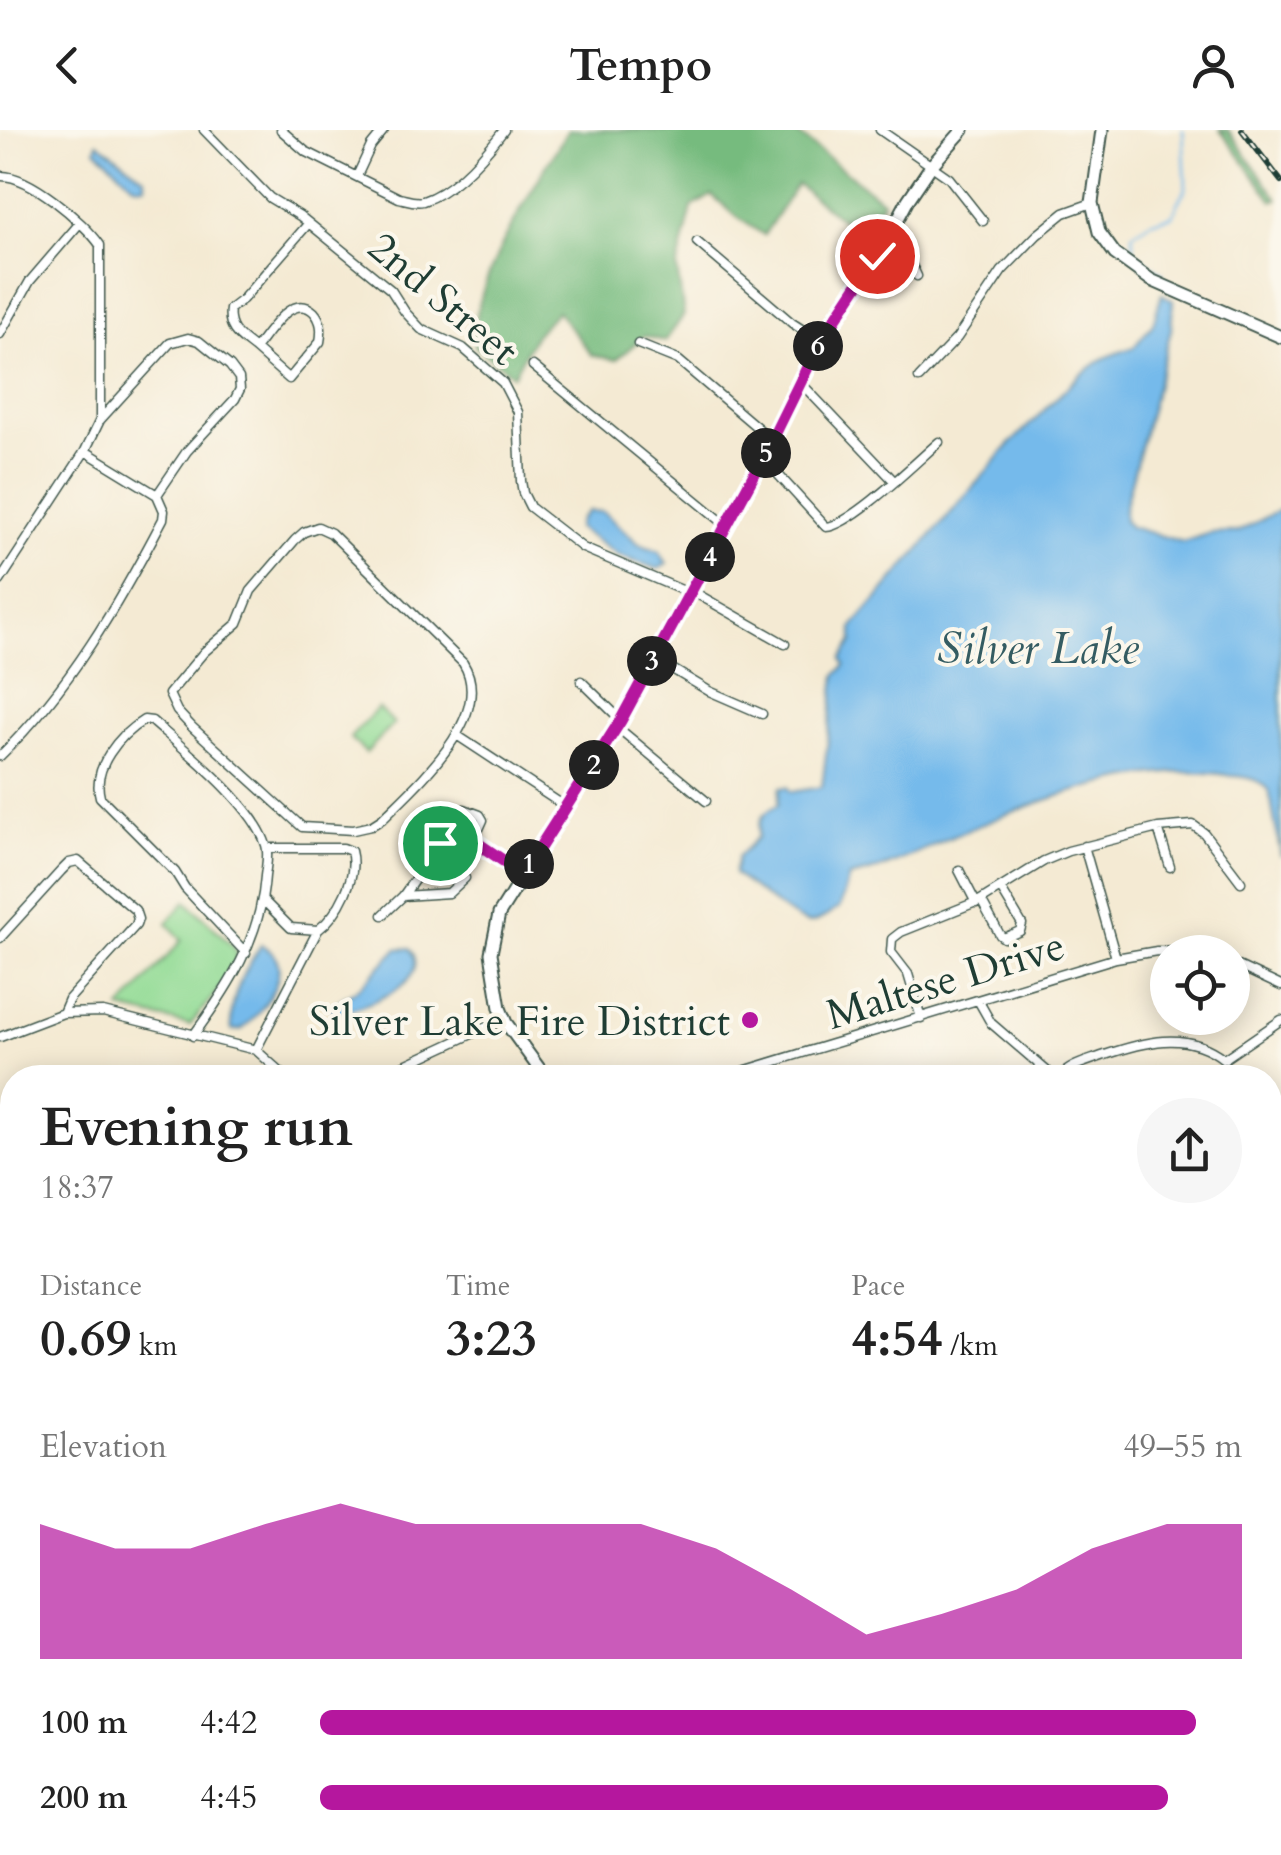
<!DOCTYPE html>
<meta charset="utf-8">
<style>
:root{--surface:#fff;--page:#f6f6f6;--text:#222;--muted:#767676;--accent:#b5179e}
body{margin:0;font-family:Cardo,serif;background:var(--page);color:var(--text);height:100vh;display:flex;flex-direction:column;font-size:38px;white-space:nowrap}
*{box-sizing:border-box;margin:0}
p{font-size:32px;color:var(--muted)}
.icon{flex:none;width:55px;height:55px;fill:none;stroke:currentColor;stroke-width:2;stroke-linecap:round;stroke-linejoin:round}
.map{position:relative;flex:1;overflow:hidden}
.panel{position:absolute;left:0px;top:935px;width:1282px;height:790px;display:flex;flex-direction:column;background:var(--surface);border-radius:40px 40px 0 0;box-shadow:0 5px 25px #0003}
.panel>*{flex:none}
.buttons{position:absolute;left:1150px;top:805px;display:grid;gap:20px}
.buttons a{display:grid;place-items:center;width:100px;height:100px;border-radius:50%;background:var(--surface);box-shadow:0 5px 25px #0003;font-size:50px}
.pin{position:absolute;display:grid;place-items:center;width:85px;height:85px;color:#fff;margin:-42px;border:5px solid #fff;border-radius:50%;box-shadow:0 2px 10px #0007}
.km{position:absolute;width:50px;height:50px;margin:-25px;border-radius:50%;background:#222;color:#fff;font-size:28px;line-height:50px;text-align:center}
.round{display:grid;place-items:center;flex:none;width:105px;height:105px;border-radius:52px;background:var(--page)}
.headline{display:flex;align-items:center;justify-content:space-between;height:170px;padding:0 40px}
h1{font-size:55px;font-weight:800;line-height:75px}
.figures{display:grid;grid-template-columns:repeat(3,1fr);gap:15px;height:170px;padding:10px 40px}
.figures div{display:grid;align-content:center}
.figures b{font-size:50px;font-weight:800}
.figures small{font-size:28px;font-weight:400}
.figures p{font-size:28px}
.chart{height:280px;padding:20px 40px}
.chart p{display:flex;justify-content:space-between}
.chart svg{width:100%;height:180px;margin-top:10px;fill:var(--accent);opacity:.7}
ul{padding:0 40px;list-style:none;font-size:32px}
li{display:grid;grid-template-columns:160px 120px 1fr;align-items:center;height:75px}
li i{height:25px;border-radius:12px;background:var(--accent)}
header{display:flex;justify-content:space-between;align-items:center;height:130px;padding:0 40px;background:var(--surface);font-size:45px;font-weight:800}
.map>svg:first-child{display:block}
</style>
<header><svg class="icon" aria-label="back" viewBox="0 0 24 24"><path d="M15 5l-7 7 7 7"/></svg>Tempo<svg class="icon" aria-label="person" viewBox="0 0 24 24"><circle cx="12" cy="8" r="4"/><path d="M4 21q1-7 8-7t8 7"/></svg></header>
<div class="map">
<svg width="1281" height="1725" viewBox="0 0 1281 1725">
<rect width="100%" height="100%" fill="#fbf7ec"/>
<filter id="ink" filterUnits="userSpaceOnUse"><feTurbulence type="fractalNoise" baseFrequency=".01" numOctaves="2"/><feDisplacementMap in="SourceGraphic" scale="20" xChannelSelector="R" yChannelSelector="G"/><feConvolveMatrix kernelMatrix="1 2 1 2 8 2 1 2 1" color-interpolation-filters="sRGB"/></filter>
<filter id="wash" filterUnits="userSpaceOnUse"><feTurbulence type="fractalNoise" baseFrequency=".0048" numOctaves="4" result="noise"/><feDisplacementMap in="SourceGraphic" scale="40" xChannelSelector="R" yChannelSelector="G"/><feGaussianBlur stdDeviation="2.25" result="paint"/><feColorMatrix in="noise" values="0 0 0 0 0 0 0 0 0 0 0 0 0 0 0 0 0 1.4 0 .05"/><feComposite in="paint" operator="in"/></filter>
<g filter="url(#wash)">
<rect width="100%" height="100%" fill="#f4ead3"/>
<path fill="#93db95" stroke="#598c64" stroke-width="2.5" d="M378,578L394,593L366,623L350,608Z
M186,771L234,817L237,828L224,853L190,895L121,879L182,810L167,793Z
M12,1368V1466L0,1455V1383Z
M0,1504L12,1514V1606L0,1596Z
M0,1613L12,1620V1643L0,1658Z
M490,1712L975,1713L959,1725H479Z
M133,1713L156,1715L174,1725H99L108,1718Z
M1022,1713H1077L1067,1725H1033Z"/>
<path fill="#76bb7e" stroke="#4a7c59" stroke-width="2.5" d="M568,0H793L883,71L864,107L797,54L764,105L737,87L712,65L692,77L677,139L684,185L665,211L644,206L616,230L592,225L557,181L535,205L513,245L475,216C467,156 537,53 568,0Z
M1220,0H1228L1278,69L1273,71Z"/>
<path fill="#74baeb" stroke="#4a7c90" stroke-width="2.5" d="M98,12L145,48V56L134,55L96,19Z
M1162,164L1173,171L1171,200L1124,379V390L1130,397L1183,412L1211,403L1238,402L1281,379V727L1269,660C1258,647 1242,647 1227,645C1140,631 1033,672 954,706C917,722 889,739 849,747L840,777C831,783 820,792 810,793C798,795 748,753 734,744L738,727L758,707C759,689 762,683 778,675L780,658L787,657L791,662L822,657L836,546L845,535L842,529L853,511V497L1010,314L1080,245L1104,228L1134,217L1153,194Z
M588,381L603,382L639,414L659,421L667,434L658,439L619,426L577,398L579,390Z
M261,815C301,832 263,883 241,900H232C228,869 245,840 261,815Z
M410,818C436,855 360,877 337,884L331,881L333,875L359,858L397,819Z"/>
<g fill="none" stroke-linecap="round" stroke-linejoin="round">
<path stroke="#74baeb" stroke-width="2.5" d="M1163,144L1134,122L1132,104L1150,92L1172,86L1186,58L1183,0
M1270,1450L1281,1446
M956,1725L960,1712"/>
</g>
</g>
<g filter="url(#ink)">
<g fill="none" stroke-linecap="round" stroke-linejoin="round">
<g stroke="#3f574c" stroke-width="11">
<path id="street" d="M204,0L270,68L300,86L391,160L405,182L421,199L463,218L503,253L518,282L521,351L523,363L530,377L583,418L691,464
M281,0L305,21L399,68C408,70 415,73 423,71C454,61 485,25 504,0
M880,0L949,48L983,91
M0,46C28,44 84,92 100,115V290
M357,46L371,16L384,0
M697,112L792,193L820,211
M885,113L909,129L917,146
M0,204L30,151L79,94
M638,214L678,230L772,310
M255,219L289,249L320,212C322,201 322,191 314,182C292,161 268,204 255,219C240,207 227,200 230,179L243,169L308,94
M533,236L726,395
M919,248L957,208L1002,141L1037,105L1064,83L1092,73
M801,253L894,351
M85,321L157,365
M763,328L826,397C851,396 917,331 939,312
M318,397L331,403L463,533C496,586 416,655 382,689L371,696L353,700L302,697L192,597L177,581L169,564L204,522L238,493L251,461L295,410L304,402Z
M0,451L85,321L100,290L170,213L188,208L199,211L230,236L239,248L240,259L235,269L187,321L157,365
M692,461L785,514
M654,528L709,561L762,584
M581,551L621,590
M617,597L706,671
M458,606L566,677
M0,626C69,560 119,473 163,389L164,381L157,365
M452,696L523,744
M1158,698L1170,737
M1084,716L1116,828
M959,740L976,773
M403,766L464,679L480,685L483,690L474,710
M262,769L291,798L318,800C339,784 358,747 351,721L343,718H267
M981,770L1000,805L1004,808L1020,801L1022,794L1001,759
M383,785L403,766L449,763L465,748
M0,808L61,741L69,733L78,731L135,780L138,789L136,795L69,869L63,883
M1232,833L1281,856
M978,870L991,893L1055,948
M921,888L908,844L891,822L892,809L901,802L981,770L1044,731L1068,721L1158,698L1193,695L1204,703L1241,752
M193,906C228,858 261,808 265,746C266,737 269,724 266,715C253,674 185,620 152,591L144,590C119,605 92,638 100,667L175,742L185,758L246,823
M0,907L63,883L103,882L256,920L287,948
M256,920L318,800
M377,948L504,889
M720,948L1116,828L1157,821L1189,822
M1059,948C1070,935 1086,932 1102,926C1143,912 1186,899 1224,929L1281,890
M0,1167L9,1196
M1270,1565L1281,1557
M5,1725L15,1712
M462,1725L473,1712
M608,1725L619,1712"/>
</g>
<g stroke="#3f574c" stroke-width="15">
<path id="secondary" d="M1102,0L1092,73L1099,102L1115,124L1151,150L1281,207
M546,948L506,893L500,878L491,823L499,784L621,590L763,328L820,211L885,113L908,70L931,36L963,0"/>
</g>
<g stroke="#3f574c" stroke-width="16">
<path id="primary" d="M1270,1050L1281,1051
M1270,1073L1281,1074
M0,1198L12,1195"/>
</g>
<use href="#street" stroke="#fff" stroke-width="8"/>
<use href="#secondary" stroke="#fff" stroke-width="11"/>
<use href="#primary" stroke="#fff" stroke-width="12"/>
<g stroke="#1f3d34" stroke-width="6">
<path id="rail" d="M1242,0L1281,51"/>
</g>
<use href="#rail" stroke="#fbf7ec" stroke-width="2.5" stroke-dasharray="8" stroke-linecap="butt"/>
</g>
</g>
<g fill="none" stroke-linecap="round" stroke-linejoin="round" filter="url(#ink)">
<g stroke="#fff" stroke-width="20">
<path id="route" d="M440,713L452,696L523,744L621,590L763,328L820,212L877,126"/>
</g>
<use href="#route" stroke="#b5179e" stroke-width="12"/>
</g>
<circle fill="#b5179e" stroke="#fbf7ec" stroke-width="4" cx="750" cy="890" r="10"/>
<g text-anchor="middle" stroke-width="8" stroke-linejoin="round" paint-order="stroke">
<g font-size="42" fill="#1f3d34" stroke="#fbf7ec">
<text transform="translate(444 168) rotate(40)" y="15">2nd Street</text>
<text transform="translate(945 849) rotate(-17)" y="15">Maltese Drive</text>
</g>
<g font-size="42" fill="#1f3d34" stroke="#fbf7ec" text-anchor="end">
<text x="730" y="905">Silver Lake Fire District</text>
</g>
<g font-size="45" font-style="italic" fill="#345c62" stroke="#fbf7ec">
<text x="1038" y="533">Silver Lake</text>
</g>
</g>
</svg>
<div class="buttons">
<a><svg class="icon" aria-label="locate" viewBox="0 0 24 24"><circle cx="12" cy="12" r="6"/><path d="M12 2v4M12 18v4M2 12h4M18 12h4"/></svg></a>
</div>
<div class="pin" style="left:440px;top:713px;background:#1e9e55"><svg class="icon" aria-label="arrive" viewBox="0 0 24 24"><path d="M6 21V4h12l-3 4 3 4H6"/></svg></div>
<div class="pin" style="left:877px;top:126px;background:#d93025"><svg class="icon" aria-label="check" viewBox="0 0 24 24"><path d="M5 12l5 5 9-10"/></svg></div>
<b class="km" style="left:529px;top:734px">1</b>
<b class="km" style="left:594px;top:635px">2</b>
<b class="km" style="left:652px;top:531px">3</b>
<b class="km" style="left:710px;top:427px">4</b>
<b class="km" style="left:766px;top:323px">5</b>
<b class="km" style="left:818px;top:216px">6</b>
<section class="panel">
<div class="headline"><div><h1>Evening run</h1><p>18:37</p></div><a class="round"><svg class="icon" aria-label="share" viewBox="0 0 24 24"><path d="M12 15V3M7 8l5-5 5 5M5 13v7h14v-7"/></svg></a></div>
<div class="figures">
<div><p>Distance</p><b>0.69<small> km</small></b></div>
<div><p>Time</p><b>3:23</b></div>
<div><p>Pace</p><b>4:54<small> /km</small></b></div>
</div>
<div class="chart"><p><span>Elevation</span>49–55 m</p>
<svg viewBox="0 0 160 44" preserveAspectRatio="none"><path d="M0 44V11L10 17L20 17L30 11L40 6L50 11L60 11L70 11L80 11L90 17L100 27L110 38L120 33L130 27L140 17L150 11L160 11V44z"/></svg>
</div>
<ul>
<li><b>100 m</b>4:42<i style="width:95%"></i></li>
<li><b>200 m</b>4:45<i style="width:92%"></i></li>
</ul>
</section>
</div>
